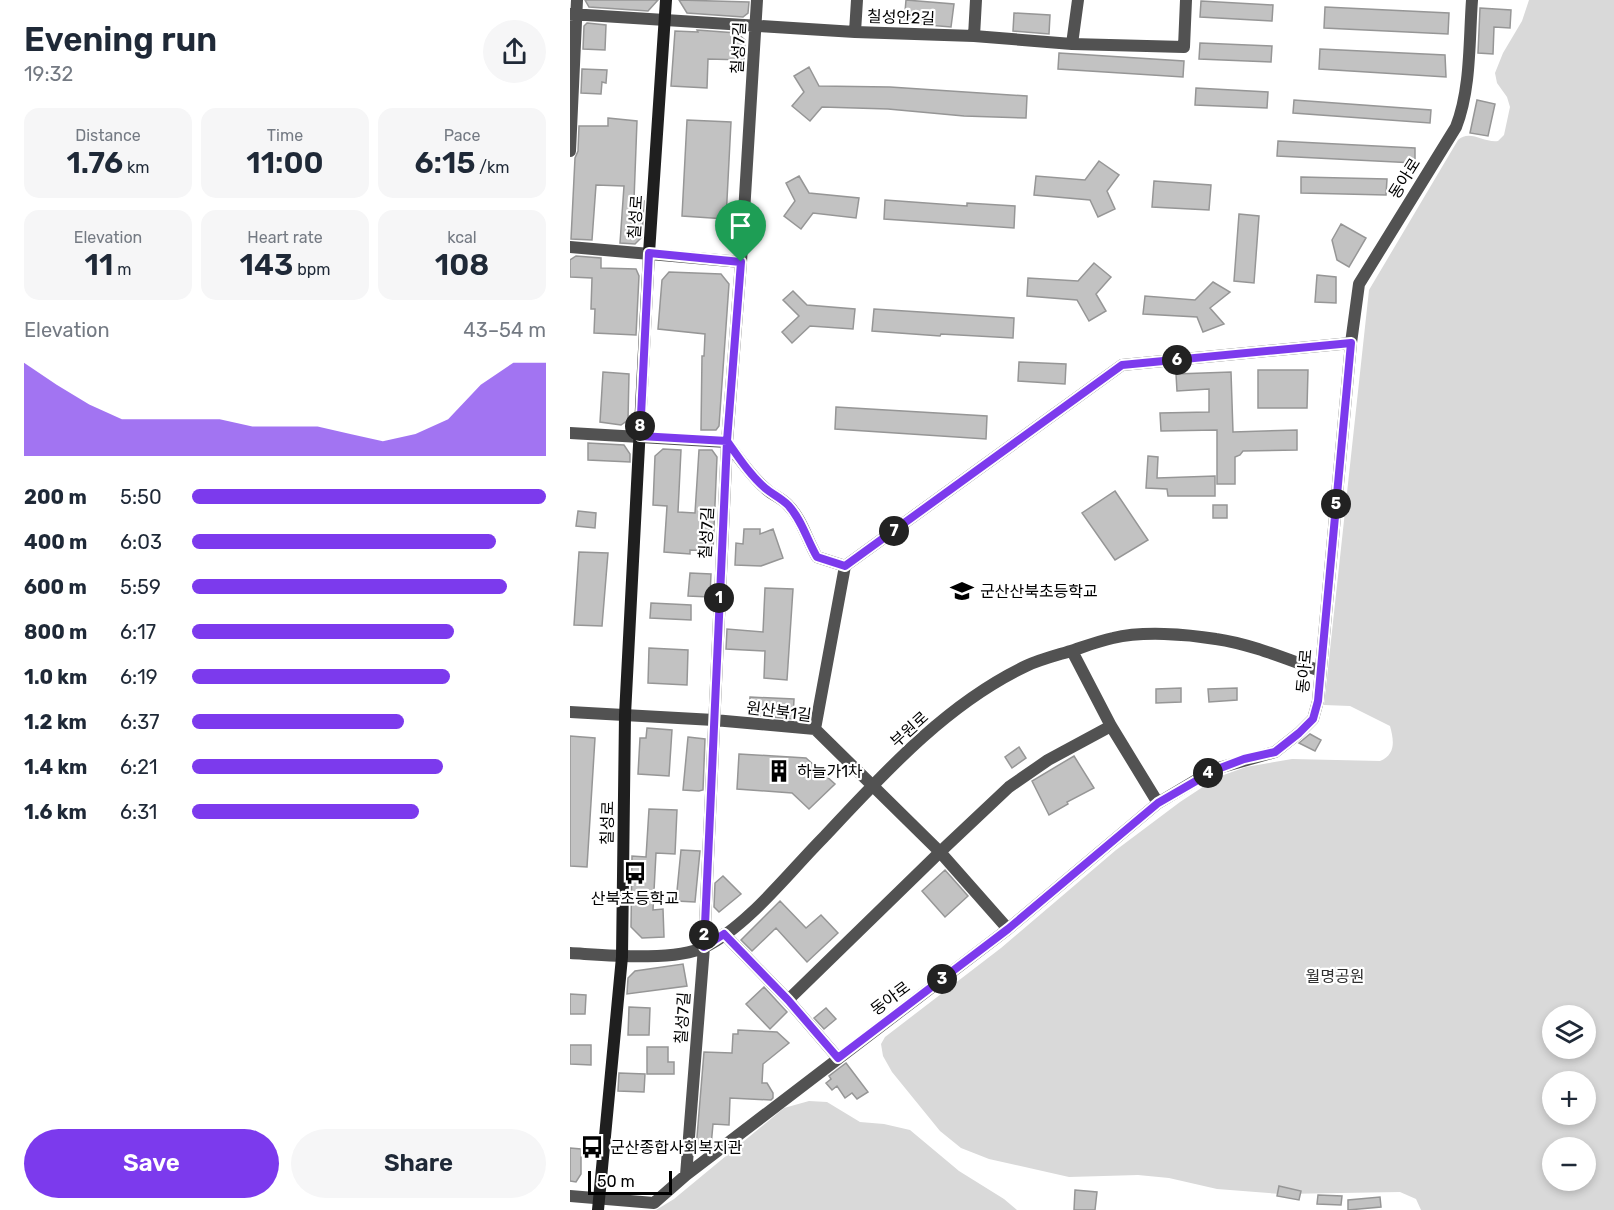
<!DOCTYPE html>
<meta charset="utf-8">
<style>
:root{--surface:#fff;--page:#f6f6f7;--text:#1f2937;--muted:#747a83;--accent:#7c3aed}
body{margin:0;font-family:Rubik,"Noto Sans KR",sans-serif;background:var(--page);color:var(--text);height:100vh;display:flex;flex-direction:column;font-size:22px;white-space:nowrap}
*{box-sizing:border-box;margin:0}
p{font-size:20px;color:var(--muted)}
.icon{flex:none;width:33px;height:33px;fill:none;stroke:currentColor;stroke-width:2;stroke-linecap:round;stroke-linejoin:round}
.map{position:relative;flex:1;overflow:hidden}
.sheet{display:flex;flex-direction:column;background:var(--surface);width:570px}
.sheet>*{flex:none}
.controls{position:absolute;left:972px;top:1005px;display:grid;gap:12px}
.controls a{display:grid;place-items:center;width:54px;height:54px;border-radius:50%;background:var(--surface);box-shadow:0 3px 9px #0003;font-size:30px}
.scale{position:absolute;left:18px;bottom:15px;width:84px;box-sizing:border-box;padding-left:6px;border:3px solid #000;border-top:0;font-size:16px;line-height:21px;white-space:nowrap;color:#000;-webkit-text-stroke:4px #fff;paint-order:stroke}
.pin{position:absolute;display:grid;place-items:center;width:51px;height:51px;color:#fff;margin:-62px -26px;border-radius:50% 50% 50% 0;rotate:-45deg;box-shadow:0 0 6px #0007}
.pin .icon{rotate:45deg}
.km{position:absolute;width:30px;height:30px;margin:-15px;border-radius:50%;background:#222;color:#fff;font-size:16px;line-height:30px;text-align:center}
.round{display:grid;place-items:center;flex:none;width:63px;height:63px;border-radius:32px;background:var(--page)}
.summary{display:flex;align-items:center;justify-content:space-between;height:102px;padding:0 24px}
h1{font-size:33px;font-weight:600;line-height:45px}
.metrics{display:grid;grid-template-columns:repeat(3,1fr);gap:9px;height:102px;padding:6px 24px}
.metrics div{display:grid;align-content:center;border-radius:15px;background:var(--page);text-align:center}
.metrics b{font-size:30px;font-weight:600}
.metrics small{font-size:16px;font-weight:400}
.metrics p{font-size:16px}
.chart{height:168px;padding:12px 24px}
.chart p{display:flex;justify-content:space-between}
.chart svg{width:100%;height:108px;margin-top:6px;fill:var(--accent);opacity:.7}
.primary-button{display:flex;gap:12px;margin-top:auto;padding:12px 24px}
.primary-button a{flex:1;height:69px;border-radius:36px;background:var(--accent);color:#fff;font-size:24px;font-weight:600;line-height:69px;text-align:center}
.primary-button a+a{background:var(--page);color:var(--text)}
ul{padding:0 24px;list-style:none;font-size:20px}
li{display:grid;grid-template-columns:96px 72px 1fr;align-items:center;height:45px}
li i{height:15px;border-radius:8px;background:var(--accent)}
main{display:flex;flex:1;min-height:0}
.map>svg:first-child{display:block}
</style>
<main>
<section class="sheet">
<div class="summary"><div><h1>Evening run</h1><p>19:32</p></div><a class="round"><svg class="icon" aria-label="share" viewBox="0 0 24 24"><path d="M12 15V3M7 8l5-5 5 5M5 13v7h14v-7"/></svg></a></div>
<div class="metrics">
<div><p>Distance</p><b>1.76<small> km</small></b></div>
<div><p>Time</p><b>11:00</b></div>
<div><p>Pace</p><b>6:15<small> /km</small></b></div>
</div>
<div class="metrics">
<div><p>Elevation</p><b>11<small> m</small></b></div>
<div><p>Heart rate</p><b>143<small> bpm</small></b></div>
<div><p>kcal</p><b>108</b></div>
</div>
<div class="chart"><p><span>Elevation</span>43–54 m</p>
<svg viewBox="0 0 160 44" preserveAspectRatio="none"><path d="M0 44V6L10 15L20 23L30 29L40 29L50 29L60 29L70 32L80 32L90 32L100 35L110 38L120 35L130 29L140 15L150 6L160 6V44z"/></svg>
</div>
<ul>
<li><b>200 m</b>5:50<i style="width:100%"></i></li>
<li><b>400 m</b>6:03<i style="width:86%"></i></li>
<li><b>600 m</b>5:59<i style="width:89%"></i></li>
<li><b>800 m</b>6:17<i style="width:74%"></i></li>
<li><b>1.0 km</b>6:19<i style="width:73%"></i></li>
<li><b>1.2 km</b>6:37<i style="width:60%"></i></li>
<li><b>1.4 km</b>6:21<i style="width:71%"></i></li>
<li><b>1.6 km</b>6:31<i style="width:64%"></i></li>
</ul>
<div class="primary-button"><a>Save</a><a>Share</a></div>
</section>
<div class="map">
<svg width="1044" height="1210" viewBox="0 0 1044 1210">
<rect width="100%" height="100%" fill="#fff"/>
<path fill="#d9d9d9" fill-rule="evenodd" d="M959,0H1044V1210H851L846,1199L830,1192L711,1194L647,1189L599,1178L568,1175L499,1177L419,1159L391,1148L370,1131L322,1072L313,1056L311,1044L315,1037L431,948L546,850L610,802L648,777L676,767L722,759L810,761C826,754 824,741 820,726L780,706L754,705L799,290L888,140C900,129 913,143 928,141L934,135L940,107L937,97L927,83L925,73L933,53L952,21ZM982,1016H1016V1048H982ZM982,1082H1016V1114H982ZM982,1148H1016V1180H982Z
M239,1101L257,1102L290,1122L314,1124L340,1130L389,1171L434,1199L447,1210H86L104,1199L214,1108Z"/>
<path fill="#c2c2c2" stroke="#969696" stroke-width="1.5" d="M15,0H88L78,11L19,7Z
M109,0L179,2L178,13L173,17L117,13Z
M336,0L384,4L381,27L334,23Z
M631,1L703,5L702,21L630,17Z
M755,7L879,13L878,34L754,28Z
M910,8L941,10L940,28L924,27L923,54L908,53Z
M444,13L480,15L479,34L443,31Z
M17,23L36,25L35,50L13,49L14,26Z
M127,30L167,33L175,40L174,60L138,59L137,88L101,86L105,31L128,32Z
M630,43L702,46L701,62L629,59Z
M750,49L875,55L876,77L749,69Z
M489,53L614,61L613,77L488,69Z
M239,67L249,86L320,87L457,96L456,118L394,116L318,109L252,107L240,121L222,106L234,92L224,76Z
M12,69L37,70L36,83L32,82L31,94L11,93Z
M626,88L698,92L697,108L625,105Z
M724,100L861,110L860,123L723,113Z
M907,100L925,104L918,136L900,133Z
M38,118L67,121L64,200L74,201L72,237L65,244L50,243L54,186L26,185L22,240L1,239L5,158L8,151L9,126H38Z
M117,120L161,122L156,219L112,216Z
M708,141L845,148V163L707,156Z
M529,161L549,175L537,191L545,209L528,217L520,200L464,195L466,176L515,180Z
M229,176L239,193L289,198L286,218L243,213L231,229L214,216L225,201L216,183Z
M731,177L817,179L816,195L731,193Z
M584,181L641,185L639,210L582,207Z
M315,200L397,206V203L445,206L444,228L314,219Z
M669,214L689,216L684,283L664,281Z
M771,224L796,238L779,267L767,260L762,240Z
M6,256L31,258V268L66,269L69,276L66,335L24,333L25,309H21L22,278L0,277V260Z
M524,263L541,277L526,294L536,311L519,321L507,300L457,296L458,278L508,281Z
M99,272L151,274L159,284L149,426L146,430H131L132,356H134L135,334L88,329L92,280Z
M747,275L766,277V303L745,302Z
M643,282L660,292L640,308L654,324L633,332L627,317L573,314L575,296L625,300Z
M223,291L237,305L285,309L283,329L240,326L222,343L212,332L229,316L213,300Z
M304,309L444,318L443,338L371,334L370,336L302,331Z
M449,362L496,364L495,384L448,381Z
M688,370H738L737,408H688Z
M33,372L59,374L58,420L51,425L30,422Z
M661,372L663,432L727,430V450L673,451L670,455L665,457V484H647V430L591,431L590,413L639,412V389L607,391L606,374Z
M266,407L417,416L416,439L265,429Z
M18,443L54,445L60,454V462L18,460Z
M93,449L111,450L108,512L125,513L129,450H142L147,457L143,551L120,550V554L94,552L97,506L83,505L85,456Z
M578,456L588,457L587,478L645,476V496H598L597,489L576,488Z
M545,491L578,540L545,560L512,513Z
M643,505H657V518H643Z
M8,511L26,513L25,528L6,526Z
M174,529H190V534L203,529L213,558L191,566L165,565L166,543L173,544Z
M9,552L38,553L32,626L4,625Z
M120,573L141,574L140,597L118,596Z
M195,588L223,589L217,680L194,678L195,651L156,649L157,629L193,632Z
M81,603L121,605V620L80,618Z
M79,648L118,650L117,685L78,683Z
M611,688V702L586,703V689Z
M667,688V700L639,702L638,689Z
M180,697L224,699L223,719L179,715Z
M77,728L102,730L99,776L68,774L70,738H76Z
M740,734L751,740L745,751L729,743Z
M0,736L25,738L17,867L0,866Z
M118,737L135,739L133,790L129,791L113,790Z
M449,747L456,758L442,768L435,757Z
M169,754L236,758L265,784L239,809L222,793L167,789Z
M504,756L524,788L497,802L498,804L479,815L462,781Z
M79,809L107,810L105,854L86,853L83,910L93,909L94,937L72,938L61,927L62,856L76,857Z
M111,850L130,851L125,902L106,901Z
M375,870L398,896L375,917L352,891Z
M153,876L171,894L149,912L144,907L145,883Z
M210,901L236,928L251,915L268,933L237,962L206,928L182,951L171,940Z
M113,964L117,986L57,994L58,978L65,971Z
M194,987L217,1012L200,1029L176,1004Z
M0,994L16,995L15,1014H0Z
M59,1007L80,1008L79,1035H58Z
M256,1008L266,1019L254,1029L244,1018Z
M168,1030L207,1032L219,1043L193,1064L192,1083H197L203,1093V1098L201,1100L160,1098L159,1125L143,1124L141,1146L135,1150L126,1149L134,1052L162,1053L163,1034H168Z
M0,1045H21V1065L0,1064Z
M77,1047H98V1062H104V1074H77Z
M276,1063L298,1092L287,1099L282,1093L275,1098L267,1086L262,1090L256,1083L261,1079L259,1076Z
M49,1073L75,1074L74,1092L48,1091Z
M0,1148L11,1149V1174L6,1182L0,1181Z
M709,1186L731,1191L729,1200L707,1196Z
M505,1190L527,1192L525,1210H504Z
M748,1195L772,1196L771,1205L747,1204Z
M810,1197L811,1207L778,1210V1200Z"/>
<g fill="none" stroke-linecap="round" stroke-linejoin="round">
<path stroke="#525252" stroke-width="12" d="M0,14L285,32L404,36L502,44L614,47L616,0
M285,32L287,0
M404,36L406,0
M502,44L508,0
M0,151L7,0
M0,247L171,262
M0,433L157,442
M157,442C169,458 180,475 195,488C202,495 212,498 218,505C232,519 237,540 247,557L275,566L245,729
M275,566L552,365L781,343
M502,651L541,726L588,803
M0,712L144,720L245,729L370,852L438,929
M154,934L218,1000L268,1058
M0,953C35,955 103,962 135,947C178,926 220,871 254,837C314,773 376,704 456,666C471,659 488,655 504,650C516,646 529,641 543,638C572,631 616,634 646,639C681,644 716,659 750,671
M218,1000L370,852L439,787L478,760L541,726
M116,1175L134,947L157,442L171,262L187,0
M0,1196L84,1203L116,1175L438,929L588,803L645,769L705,752L729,733L743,719L748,701L781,343L789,284L886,127C901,89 899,41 902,0"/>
<path stroke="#1f1f1f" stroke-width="12" d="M28,1210L52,957L55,715L79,253L96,0"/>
</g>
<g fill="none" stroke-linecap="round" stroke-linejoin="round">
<g stroke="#fff" stroke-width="12">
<path id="route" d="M171,262L157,441L134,947L154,934L218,1000L268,1058L438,929L588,803L645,770L674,759L705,752L729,733L743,719L748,701L781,343L552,365L275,566L247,557C237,540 232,520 218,505C211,498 202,494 195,488C180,475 169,458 157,441L70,436L79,253L171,262"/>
</g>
<use href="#route" stroke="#7c3aed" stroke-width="8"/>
</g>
<defs>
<g id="school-bare" transform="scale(1.8)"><path d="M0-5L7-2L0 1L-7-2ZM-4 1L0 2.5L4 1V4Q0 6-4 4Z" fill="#000" stroke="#fff" stroke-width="2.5" paint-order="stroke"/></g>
<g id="building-bare" transform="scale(1.8)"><path d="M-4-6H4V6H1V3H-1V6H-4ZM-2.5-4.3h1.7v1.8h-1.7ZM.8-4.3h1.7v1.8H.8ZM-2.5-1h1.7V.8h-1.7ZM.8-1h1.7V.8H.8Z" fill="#000" stroke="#fff" stroke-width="2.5" paint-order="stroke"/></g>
<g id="bus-bare" transform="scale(1.8)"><path d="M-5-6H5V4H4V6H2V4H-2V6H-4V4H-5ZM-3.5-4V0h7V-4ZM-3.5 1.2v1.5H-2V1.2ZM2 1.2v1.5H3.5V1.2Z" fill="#000" stroke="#fff" stroke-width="2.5" paint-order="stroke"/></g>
</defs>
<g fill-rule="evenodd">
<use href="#school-bare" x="392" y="591"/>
<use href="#building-bare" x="209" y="771"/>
<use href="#bus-bare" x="65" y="873"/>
<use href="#bus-bare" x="22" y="1147"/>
</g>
<g text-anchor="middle" stroke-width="4.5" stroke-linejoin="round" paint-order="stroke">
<g font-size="16" fill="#000" stroke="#fff">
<text transform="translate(331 17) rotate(2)" y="6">칠성안2길</text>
<text transform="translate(168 48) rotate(-87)" y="6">칠성7길</text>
<text transform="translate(834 178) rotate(-58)" y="6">동아로</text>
<text transform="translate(65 217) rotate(-86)" y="6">칠성로</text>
<text transform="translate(136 533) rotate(-87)" y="6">칠성7길</text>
<text transform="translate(734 671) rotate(-85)" y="6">동아로</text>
<text transform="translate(209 711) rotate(7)" y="6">원산북1길</text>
<text transform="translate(339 729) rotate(-42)" y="6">부원로</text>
<text transform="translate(37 823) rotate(-89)" y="6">칠성로</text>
<text transform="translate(320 998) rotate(-37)" y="6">동아로</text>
<text transform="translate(112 1018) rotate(-86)" y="6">칠성7길</text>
</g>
<g font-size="16" fill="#000" stroke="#fff" text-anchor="start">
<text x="410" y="597">군산산북초등학교</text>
<text x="227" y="777">하늘가1차</text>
<text x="65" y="904" text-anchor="middle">산북초등학교</text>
<text x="40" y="1153">군산종합사회복지관</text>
</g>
<g font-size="16" fill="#303030" stroke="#fff">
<text x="765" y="982">월명공원</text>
</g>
</g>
</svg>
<div class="controls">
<a><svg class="icon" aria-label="layers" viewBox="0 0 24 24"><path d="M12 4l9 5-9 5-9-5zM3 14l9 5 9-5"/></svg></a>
<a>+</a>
<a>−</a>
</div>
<div class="scale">50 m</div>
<div class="pin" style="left:171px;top:262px;background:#1e9e55"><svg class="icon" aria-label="arrive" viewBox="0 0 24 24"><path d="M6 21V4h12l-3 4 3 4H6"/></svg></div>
<b class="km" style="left:149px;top:598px">1</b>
<b class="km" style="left:134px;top:935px">2</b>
<b class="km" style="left:372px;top:979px">3</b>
<b class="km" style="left:638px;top:773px">4</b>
<b class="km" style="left:766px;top:504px">5</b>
<b class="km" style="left:607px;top:360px">6</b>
<b class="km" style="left:324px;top:531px">7</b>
<b class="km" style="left:70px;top:426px">8</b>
</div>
</main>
